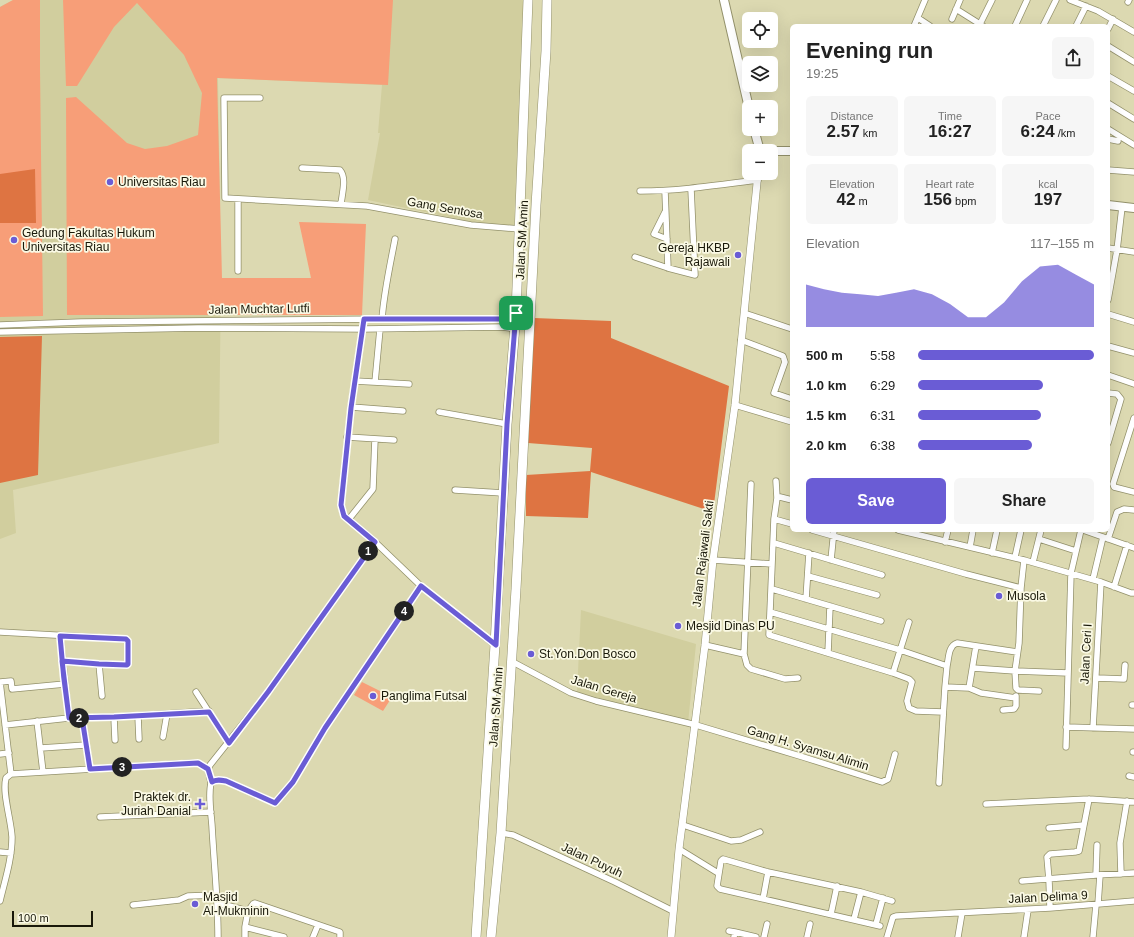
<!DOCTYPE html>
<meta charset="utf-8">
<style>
:root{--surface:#fff;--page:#f6f6f6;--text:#222;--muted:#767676;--accent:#6a5cd5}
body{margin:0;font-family:Arial,sans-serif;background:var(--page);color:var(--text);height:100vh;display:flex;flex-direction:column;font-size:15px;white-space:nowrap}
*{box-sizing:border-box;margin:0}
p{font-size:13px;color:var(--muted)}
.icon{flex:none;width:22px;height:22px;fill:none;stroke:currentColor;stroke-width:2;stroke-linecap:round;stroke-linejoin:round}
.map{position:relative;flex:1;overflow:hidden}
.panel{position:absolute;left:790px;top:24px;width:320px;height:508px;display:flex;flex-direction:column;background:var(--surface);border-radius:6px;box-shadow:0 4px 16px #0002}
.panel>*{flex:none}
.buttons{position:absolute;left:742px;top:12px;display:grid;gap:8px}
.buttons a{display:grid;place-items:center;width:36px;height:36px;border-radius:6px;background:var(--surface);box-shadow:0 4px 16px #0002;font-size:20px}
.scale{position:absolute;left:12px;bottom:10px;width:81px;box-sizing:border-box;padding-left:4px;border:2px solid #191809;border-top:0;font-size:11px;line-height:14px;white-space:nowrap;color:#191809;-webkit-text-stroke:3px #faf9e4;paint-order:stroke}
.pin{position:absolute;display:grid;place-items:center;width:34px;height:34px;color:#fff;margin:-17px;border-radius:8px;box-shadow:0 2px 6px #0006}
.km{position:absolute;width:20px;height:20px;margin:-10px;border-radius:50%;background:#222;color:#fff;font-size:11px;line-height:20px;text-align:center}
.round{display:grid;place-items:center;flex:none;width:42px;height:42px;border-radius:6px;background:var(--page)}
.headline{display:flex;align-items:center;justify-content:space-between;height:68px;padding:0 16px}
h1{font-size:22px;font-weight:600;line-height:30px}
.stats{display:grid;grid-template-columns:repeat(3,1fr);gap:6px;height:68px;padding:4px 16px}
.stats div{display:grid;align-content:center;border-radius:6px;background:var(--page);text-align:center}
.stats b{font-size:17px;font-weight:600}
.stats small{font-size:11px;font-weight:400}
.stats p{font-size:11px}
.chart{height:112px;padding:8px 16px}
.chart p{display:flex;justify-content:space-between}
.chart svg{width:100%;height:72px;margin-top:4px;fill:var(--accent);opacity:.7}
.button{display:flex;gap:8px;margin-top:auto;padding:8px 16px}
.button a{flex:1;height:46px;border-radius:6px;background:var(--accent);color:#fff;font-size:16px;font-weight:600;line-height:46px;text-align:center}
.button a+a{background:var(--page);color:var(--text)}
ul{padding:0 16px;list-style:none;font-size:13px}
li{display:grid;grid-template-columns:64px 48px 1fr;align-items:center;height:30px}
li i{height:10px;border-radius:5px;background:var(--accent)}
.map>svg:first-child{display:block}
</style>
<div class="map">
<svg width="1134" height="937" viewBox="0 0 1134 937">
<rect width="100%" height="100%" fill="#dcd9b1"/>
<path fill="#d1ce9e" d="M13,0H525L514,226L477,223L368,200L380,133H378L382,85L218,78L221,278L219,443L13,490L16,533L0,539V7Z
M581,610L696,644L688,723L577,692Z"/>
<path fill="#f79e78" d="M13,0H40V71L43,316L0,317V7Z
M63,0H393L388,85L217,78L222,278H311L299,222L366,224L362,315H67L66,98L76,97L127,143L145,149L167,146L198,135L202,93L184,55L137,3L114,27L77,86H66Z
M362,682L392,697L383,711L354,695Z"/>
<path fill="#de7442" d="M35,169L36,223H0V174Z
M534,318L611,321V338L729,386L713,512L591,472L588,518L526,516V475L590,471L592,448L528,443Z
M42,336L38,475L0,483V337Z"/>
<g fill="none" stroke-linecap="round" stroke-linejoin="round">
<g stroke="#93916b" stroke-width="7">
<path id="minor" d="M1070,0L1098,11L1134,32
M1128,2L1129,0
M956,9L983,26
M918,18L930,26
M952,19L960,0
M980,24L992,0
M914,26L925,0
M1015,26L1027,0
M1043,26L1056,0
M1076,26L1086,6
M1108,29L1113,19
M1108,46L1134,62
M1108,76L1134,91
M260,98H224L225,198L367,206L471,225L520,229
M1108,103L1134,119
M1108,129L1134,145
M1108,139L1118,141
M302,168L340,170C347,178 342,194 341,204
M1108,170L1134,172
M640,191C680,191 718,185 758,180
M665,191L668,268
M238,199V271
M665,212L654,234L667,239
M1108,248L1134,252
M635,257L668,268L695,275L691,189
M1108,300L1117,250L1122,207
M744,313L792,329
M1108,314L1134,322
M364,319L351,407L341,505L344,516L373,540L421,586L495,645
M382,319C384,292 390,266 395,239
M0,325L81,322L382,319H502L509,318L516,313
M0,332L198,328L363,329L502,327L510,328L515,331
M741,340L783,356L785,362L774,393L792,399
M1108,346L1134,353
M1108,375L1134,384
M355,381L409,384
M375,382L380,329
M1108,393L1117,394L1121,399L1108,443
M735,405L792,422
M351,407L403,411
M439,412L507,424
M1134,418L1113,484L1114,487L1134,492
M347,437L394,440
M776,481L777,498L774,519L769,635L893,673L909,679L912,682L907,701L909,708L916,711L943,712
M751,484L744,654L747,665L751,669L785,679L798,678
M455,490L503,493
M777,498L780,497L792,500
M349,519L373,489L375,439
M774,519L792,524
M812,530L966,574L1021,588
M898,530L1024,560L1101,582L1131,593H1134
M1083,530L1134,548
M1039,539L1076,551
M1108,539L1117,512L1124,509L1134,510
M945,542L948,530
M774,543L882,575
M970,547L973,530
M992,553L997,530
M1015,557L1021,530
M713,560L772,564
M831,560L834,530
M1024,560L1021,588L1019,643L1015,671L1016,688L1018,690L1039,691
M1033,562L1041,530
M808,576L877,595
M1093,579L1103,537
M1114,587L1127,545
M772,589L881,621
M806,599L809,553
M770,612L900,650L947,666L945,687L969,688L976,646
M0,632L126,639L128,641V664L127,665L99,664L62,661
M60,636L69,718
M705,645L744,654
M828,653L830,606
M511,661L571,693L596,701L696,725L803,757L882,782L888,779L895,754
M99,664L102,696
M947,666C949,658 948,646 957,643L1017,652
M973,668L1015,671L1068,673
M893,673L909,622
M1097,678L1124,679L1125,665
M0,682L11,774
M0,682L11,681L12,689L65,684
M969,688L981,693L1016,698
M196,692L229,743
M1132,705H1134
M1003,710L1014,709L1016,706V696
M138,716L139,739
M114,717L115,740
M82,718L90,769
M37,721L43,772
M5,725L69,718L114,717L209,711
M1066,727L1134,729
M1093,728L1101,582
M163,737L167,714
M1066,747L1071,573L1081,530
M41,748L86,745
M1133,752H1134
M0,754L9,753
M11,774L190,763H198L208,769
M1129,776L1134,777
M211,783L208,769L210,765L268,692L375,542
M939,783L945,687
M986,804L1089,799L1134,802
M100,817L211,812
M683,825L731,841L741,840L760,832
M1049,828L1084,825
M501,833L513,835L615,882L673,911
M679,849L718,873
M0,852L11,853
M1121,874L1120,843L1127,801
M1096,875L1097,845
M1022,881L1096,875L1134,873
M763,899L768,872
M0,901C5,880 12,859 12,837C11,819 2,793 6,778L11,774
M218,903L248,911L253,904L255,903L340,932V937
M1098,904L1100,875
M133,905L179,900L188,896L217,895
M1050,908L1049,880L1047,857L1050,854L1075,852L1079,851L1089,799
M248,911L245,927L284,937
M831,914L837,886
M854,919L861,892
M876,924L883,898
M880,926L720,889L717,886L721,861L723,859L768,872L861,892L892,901
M729,931L735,932
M218,937C218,900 214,863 212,826C211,812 208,796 211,783C216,779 221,780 227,781L275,803L293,782L325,728L421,586
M245,937V927
M313,937L318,925
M734,937L735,932L756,937
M764,937L767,924
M807,937L810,924
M887,937L893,917L896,916L1050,908L1134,901
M958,937L962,913
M1024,937L1028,910
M1093,937L1096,905"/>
</g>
<g stroke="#93916b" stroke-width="8">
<path id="tertiary" d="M671,937L679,849L705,645L713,560L735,405L758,173"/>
</g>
<g stroke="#93916b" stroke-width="10">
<path id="secondary" d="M724,0L749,108
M754,129L760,151
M771,151H792
M1108,205L1134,208"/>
</g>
<g stroke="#93916b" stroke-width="10">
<path id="primary" d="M476,937L495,645L507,424L516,313L528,0
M491,937L501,833L516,589L536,205L546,51L547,0"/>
</g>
<use href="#minor" stroke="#fff" stroke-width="5.5"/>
<use href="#tertiary" stroke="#fff" stroke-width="7"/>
<use href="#secondary" stroke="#fff" stroke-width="8"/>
<use href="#primary" stroke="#fff" stroke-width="9"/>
</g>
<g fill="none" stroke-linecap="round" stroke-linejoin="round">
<g stroke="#fff" stroke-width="8">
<path id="route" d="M516,313L509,318L502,319H364L351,408L341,505L344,516L375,542L268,692L229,743L209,712L114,717L69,718L62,661L99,664L127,665L128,664V641L126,639L60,636C62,664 65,691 69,718H82L90,769L198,763L208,769L212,782C216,779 221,780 226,781L275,803L293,782L325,728L421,586L496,645L507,424L516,313"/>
</g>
<use href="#route" stroke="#6a5cd5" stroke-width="5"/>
</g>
<g fill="#6a5cd5" stroke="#faf9e4" stroke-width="1.5">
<circle cx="110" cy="182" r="4"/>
<circle cx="14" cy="240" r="4"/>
<circle cx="738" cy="255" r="4"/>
<circle cx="999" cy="596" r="4"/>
<circle cx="678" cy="626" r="4"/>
<circle cx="531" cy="654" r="4"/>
<circle cx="373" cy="696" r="4"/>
<path d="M198 798h4v4h4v4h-4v4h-4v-4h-4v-4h4z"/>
<circle cx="195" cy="904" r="4"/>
</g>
<g text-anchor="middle" stroke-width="3.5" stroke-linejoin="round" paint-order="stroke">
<g font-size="12" fill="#191809" stroke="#faf9e4" text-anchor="start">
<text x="118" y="186">Universitas Riau</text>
<text x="22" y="237">Gedung Fakultas Hukum<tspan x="22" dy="14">Universitas Riau</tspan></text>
<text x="730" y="252" text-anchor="end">Gereja HKBP<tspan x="730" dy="14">Rajawali</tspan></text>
<text x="1007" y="600">Musola</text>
<text x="686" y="630">Mesjid Dinas PU</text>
<text x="539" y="658">St.Yon.Don Bosco</text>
<text x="381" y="700">Panglima Futsal</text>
<text x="191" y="801" text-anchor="end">Praktek dr.<tspan x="191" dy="14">Juriah Danial</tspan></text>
<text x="203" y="901">Masjid<tspan x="203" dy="14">Al-Mukminin</tspan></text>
</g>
<g font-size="12" fill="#191809" stroke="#faf9e4">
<text transform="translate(445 208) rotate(10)" y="4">Gang Sentosa</text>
<text transform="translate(522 240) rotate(-87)" y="4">Jalan SM Amin</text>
<text transform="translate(259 309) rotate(-1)" y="4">Jalan Muchtar Lutfi</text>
<text transform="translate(703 554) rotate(-83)" y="4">Jalan Rajawali Sakti</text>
<text transform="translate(1086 654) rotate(-87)" y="4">Jalan Ceri I</text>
<text transform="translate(604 689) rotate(17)" y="4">Jalan Gereja</text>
<text transform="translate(496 707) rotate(-86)" y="4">Jalan SM Amin</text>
<text transform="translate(808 748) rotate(17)" y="4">Gang H. Syamsu Alimin</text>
<text transform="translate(592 860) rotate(25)" y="4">Jalan Puyuh</text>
<text transform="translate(1048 897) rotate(-3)" y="4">Jalan Delima 9</text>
</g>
</g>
</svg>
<div class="buttons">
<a><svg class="icon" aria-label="locate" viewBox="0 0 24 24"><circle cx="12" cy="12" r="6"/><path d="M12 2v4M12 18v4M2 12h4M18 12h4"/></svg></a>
<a><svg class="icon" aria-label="layers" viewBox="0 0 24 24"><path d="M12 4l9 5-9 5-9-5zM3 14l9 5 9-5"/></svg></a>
<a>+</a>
<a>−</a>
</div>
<div class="scale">100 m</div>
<div class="pin" style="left:516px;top:313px;background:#1e9e55"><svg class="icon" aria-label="arrive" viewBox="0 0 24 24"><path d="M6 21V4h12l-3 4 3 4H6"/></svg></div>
<b class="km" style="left:368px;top:551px">1</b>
<b class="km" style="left:79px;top:718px">2</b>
<b class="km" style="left:122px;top:767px">3</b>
<b class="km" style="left:404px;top:611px">4</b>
<section class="panel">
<div class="headline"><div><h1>Evening run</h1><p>19:25</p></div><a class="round"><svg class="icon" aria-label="share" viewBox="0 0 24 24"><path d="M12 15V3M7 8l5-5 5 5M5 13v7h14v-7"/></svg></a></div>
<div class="stats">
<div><p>Distance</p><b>2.57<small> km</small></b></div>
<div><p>Time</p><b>16:27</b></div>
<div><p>Pace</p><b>6:24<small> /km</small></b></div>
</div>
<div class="stats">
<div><p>Elevation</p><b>42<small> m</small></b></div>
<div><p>Heart rate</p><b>156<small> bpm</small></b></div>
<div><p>kcal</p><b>197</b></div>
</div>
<div class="chart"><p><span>Elevation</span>117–155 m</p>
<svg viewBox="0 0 160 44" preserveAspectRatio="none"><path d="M0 44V18L10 21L20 23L30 24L40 25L50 23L60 21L70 24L80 30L90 38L100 38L110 29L120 16L130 7L140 6L150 12L160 18V44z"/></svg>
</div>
<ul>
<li><b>500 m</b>5:58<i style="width:100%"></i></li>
<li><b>1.0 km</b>6:29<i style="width:71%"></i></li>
<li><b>1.5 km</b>6:31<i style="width:70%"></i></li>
<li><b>2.0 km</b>6:38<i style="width:65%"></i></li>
</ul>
<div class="button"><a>Save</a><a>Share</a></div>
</section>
</div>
